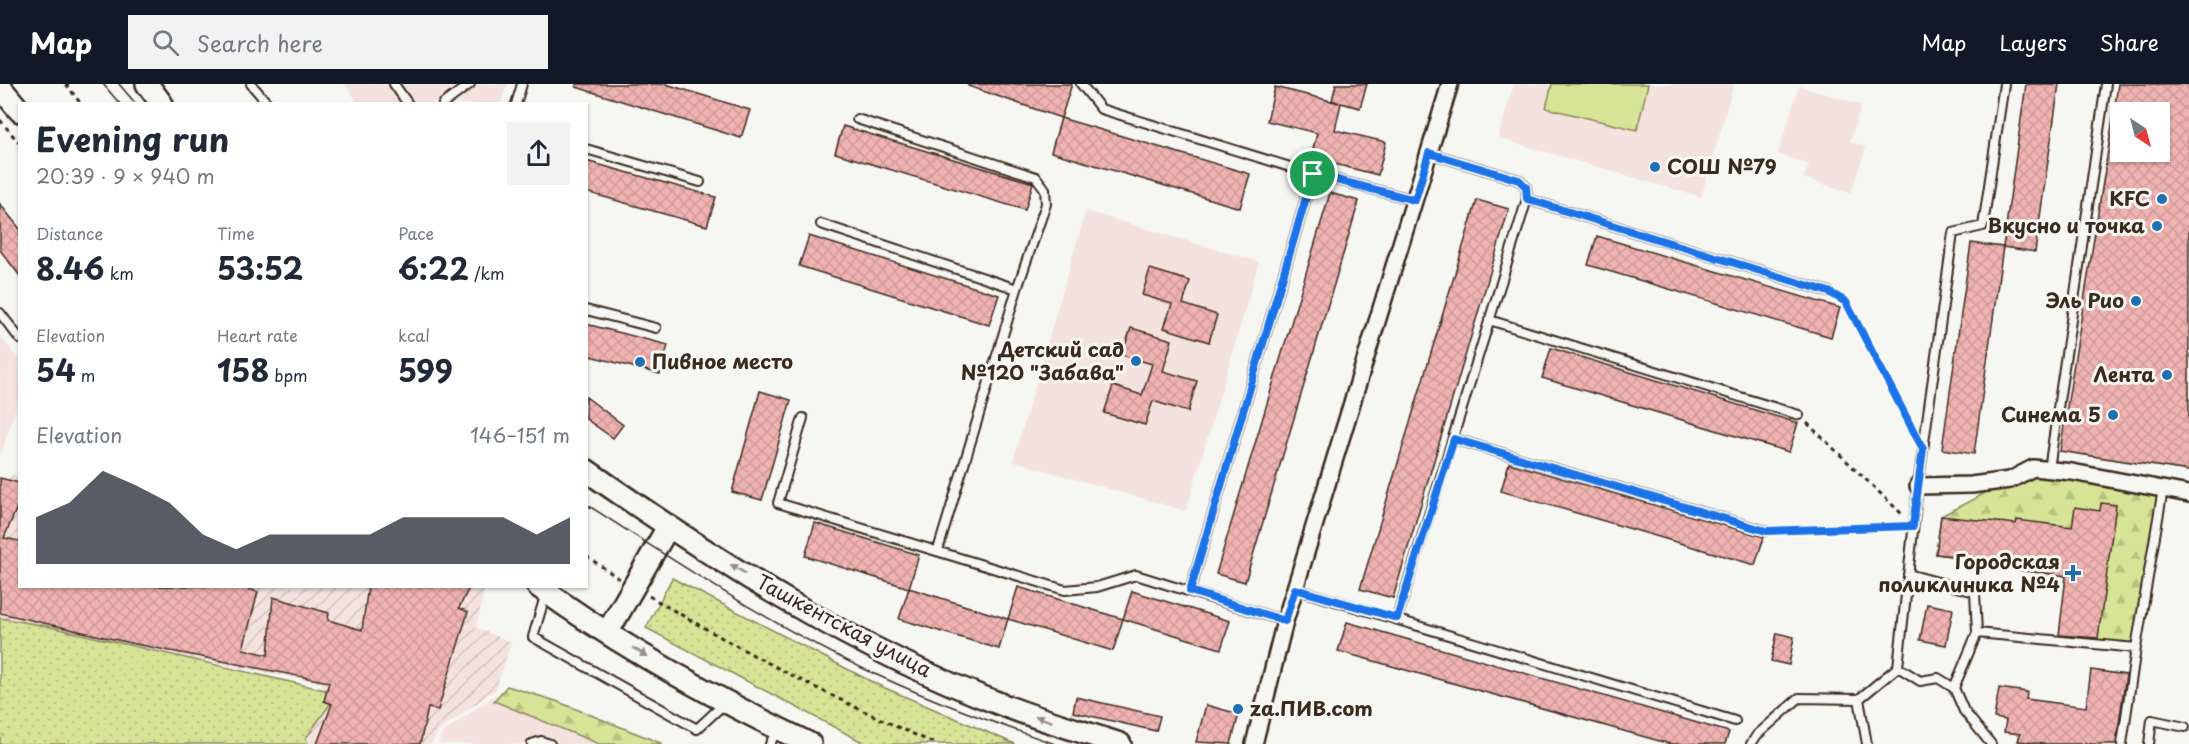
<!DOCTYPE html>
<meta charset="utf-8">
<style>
:root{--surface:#fff;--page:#f2f2f3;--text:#1f2937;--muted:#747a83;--accent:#111827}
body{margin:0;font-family:"Playpen Sans",sans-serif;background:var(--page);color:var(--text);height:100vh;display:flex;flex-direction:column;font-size:22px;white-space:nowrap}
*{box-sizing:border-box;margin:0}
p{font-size:20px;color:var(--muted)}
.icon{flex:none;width:33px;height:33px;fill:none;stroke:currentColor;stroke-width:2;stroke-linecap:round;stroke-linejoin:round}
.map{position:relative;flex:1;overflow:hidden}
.panel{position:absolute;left:18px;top:18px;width:570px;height:486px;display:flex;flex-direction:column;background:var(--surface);border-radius:0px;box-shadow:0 2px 4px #0004}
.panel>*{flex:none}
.needle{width:39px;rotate:144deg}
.controls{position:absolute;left:2110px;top:18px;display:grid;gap:12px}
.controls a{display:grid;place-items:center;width:60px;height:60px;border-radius:0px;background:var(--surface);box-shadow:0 2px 4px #0004;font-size:30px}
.pin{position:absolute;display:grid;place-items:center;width:51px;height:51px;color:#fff;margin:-26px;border:3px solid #fff;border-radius:50%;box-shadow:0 2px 6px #0007}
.round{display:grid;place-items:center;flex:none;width:63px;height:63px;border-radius:0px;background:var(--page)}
.head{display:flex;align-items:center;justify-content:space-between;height:102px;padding:0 18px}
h1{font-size:33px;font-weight:700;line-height:45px}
.figures{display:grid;grid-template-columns:repeat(3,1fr);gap:9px;height:102px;padding:6px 18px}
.figures div{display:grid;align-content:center}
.figures b{font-size:30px;font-weight:700}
.figures small{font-size:16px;font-weight:400}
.figures p{font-size:16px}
.chart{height:168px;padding:12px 18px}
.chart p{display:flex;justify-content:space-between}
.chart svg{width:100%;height:108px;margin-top:6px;fill:var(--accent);opacity:.7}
header{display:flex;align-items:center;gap:36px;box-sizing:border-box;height:84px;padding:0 30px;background:var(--accent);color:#fff}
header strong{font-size:28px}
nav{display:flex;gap:33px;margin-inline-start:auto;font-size:21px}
.search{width:420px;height:54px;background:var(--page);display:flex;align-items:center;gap:15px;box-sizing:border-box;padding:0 21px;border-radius:0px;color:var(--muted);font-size:22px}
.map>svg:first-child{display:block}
</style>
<header>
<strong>Map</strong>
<div class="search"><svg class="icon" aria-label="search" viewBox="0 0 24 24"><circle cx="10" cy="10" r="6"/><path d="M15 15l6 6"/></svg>Search here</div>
<nav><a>Map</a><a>Layers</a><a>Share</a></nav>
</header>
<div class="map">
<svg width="2189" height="660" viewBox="0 0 2189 660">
<defs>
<pattern id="industrial-furrows" width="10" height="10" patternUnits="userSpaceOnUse" patternTransform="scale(1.5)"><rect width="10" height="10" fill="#f4e2de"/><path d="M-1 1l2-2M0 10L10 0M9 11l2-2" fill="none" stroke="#d2c2be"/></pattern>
<pattern id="forest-firs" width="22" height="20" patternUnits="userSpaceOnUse" patternTransform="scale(1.5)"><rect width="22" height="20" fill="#d7e396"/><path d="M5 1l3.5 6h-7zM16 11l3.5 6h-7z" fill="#b9c381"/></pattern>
<pattern id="park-dots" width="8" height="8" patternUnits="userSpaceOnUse" patternTransform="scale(1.5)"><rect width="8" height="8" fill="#d7e396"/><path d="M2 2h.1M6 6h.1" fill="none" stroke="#b9c381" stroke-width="1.8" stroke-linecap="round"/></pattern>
<pattern id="building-cross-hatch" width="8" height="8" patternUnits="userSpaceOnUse" patternTransform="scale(1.5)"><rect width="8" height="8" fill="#efb3b1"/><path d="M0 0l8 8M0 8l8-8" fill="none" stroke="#ce9a98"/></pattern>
</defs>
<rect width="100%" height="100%" fill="#f6f6f2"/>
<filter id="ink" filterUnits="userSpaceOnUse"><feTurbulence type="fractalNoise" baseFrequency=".0167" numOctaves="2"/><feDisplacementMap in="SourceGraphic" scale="12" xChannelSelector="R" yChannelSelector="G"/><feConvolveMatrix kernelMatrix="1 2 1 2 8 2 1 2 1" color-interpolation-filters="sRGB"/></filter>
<g filter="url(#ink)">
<path fill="#f4e2de" d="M344,0H508L500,20L359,19Z
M1514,0H1734L1701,113L1498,54Z
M1799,2L1861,21L1850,58L1866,63L1851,109L1804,94L1809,80L1778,70Z
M1086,127L1259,178L1186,427L1013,377Z
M0,252L19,276L20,309L0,373Z
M507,603L639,660H438L442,649Z"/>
<path fill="url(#industrial-furrows)" d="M13,391L19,392L20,502L485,503L476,544L511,558L496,605L438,647L432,660H308L322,599L119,561L0,533V401Z"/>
<path fill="url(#forest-firs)" stroke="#89865a" stroke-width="1.5" d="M2049,385L2163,405L2136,564L2062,557L2066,492L1936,470L1941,432L2010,396Z
M507,602L556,617L663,660H599L494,617Z"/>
<path fill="url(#park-dots)" stroke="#89865a" stroke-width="1.5" d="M672,494L878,601L1015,660H866L646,544Z
M0,534L46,542L338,609L306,654L308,660H0Z"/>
<path fill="#d7e396" stroke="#89865a" stroke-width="1.5" d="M1552,0H1648L1637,46L1546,24Z"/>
<path fill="url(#building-cross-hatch)" stroke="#3b2a1e" stroke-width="1.5" d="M576,0H666L750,26L741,54L576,3Z
M968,0H1072L1061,34L968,2Z
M1336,0H1367L1360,24L1341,19L1335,46L1386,58L1378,91L1311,74L1317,49L1267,37L1275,3L1339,19L1332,16Z
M2026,0H2059L2035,168L2003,163Z
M2118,0H2189V387L2060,367L2114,29H2121V68H2160V28H2114Z
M1061,34L1250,90L1240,124L1051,68Z
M843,42L1033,99L1025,126L835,69Z
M586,77L716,113L707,142L586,108Z
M1330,109L1359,117L1245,498L1216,490Z
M1477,116L1509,125L1393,514L1360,505Z
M0,120L20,145V192L0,166Z
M809,152L999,211L989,241L799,182Z
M1597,152L1840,224L1831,253L1588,181Z
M1971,159L2003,163L1974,370L1942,365Z
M1150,185L1190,197L1183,220L1217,231L1209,258L1164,244L1172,220L1142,211Z
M586,240L668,261L660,290L586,271Z
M1131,244L1172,256L1163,287L1197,297L1188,328L1153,317L1145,341L1104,329L1113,302L1142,311L1152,280L1122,271Z
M1551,264L1798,339L1789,368L1542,294Z
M760,307L791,316L762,416L732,408Z
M586,313L623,341L613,354L586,335Z
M1509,379L1764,453L1755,481L1501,407Z
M0,394L20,399V416L4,454L20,457V502H238L258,508L243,565L268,571L273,513L329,529L328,536L362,546L368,502H470L459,524L468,528L438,626L428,624L420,660H317L332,620L324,617L329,598L135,560L0,529Z
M2101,419L2116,421L2098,554L2059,551L2066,492L2010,485L2011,478L1936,470L1941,432L2016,440L2017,436L2072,443L2075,423L2100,427Z
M815,439L919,471L909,504L805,472Z
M1018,503L1123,535L1113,567L1008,535Z
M909,504L1008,535L999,565L899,535Z
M1132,507L1230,537L1221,565L1123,535Z
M1927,520L1953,525L1946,561L1920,556Z
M1347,538L1729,648L1725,660H1670L1338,567Z
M1777,549L1794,553L1789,581L1771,577Z
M2091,586L2126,591L2116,660H2042L2018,657L2020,650L2004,648L2006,636L1994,634L1999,604L2027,608L2026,615L2086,623Z
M1076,613L1160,632L1156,647L1073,628Z
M1206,621L1239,630L1231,660L1196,658Z"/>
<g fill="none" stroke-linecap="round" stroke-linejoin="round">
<g stroke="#3b2a1e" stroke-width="12">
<path id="service" d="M251,0L268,20
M394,0L408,20
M1081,0L1101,25L1313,90L1415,116
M443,20L470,0
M516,20L522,0
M857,35L1036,93L1045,105L1046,120L1017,205L938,466
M586,65L700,98
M1527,115L1829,208
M821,140L1017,205
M586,226L656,244
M0,229L20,255
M1489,236L1799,331
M803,334L778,419L1065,506L1097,503L1136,491L1285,537
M1454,355L1766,447
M2049,385L2106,0
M1295,505L1735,637
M1190,507L1313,90
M548,510L543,519L533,553L697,645L725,619
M1397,534L1527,115L1526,103L1519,96L1429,69
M1977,549L2136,564L2163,405
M1898,583L1920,597L1938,594L1954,604L1977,549L1975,508L1908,490
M1954,604L1964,627L1991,660
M532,660L541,657L550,660
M770,660L777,646
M1751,660L1757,651L1799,614L1859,615
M1867,660L1859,615L1898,583L1918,402L1953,149L1983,142L2004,0
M2122,660L2136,564
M2149,660L2152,636L2185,643"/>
</g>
<g stroke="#3b2a1e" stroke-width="20">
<path id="minor" d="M1918,402L1971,401L2010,396L2033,384L2072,388L2189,410
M1254,660L1285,537L1450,0"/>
</g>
<g stroke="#3b2a1e" stroke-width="26">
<path id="secondary" d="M147,0L162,20
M0,3L20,27
M586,386C716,477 854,565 1003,621C1041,636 1081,647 1120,660
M538,502C622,564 716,615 810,660
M607,549L668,443"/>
</g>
<path stroke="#3b2a1e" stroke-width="3" stroke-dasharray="4.5 4.5" stroke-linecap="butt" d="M66,0L81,20
M0,36L20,60
M1838,214L1846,218L1914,348
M1807,339L1904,432
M1777,447L1902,442
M586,472L620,495
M649,512C742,567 837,617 936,660"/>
<use href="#service" stroke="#f6f6f2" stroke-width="8"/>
<use href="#minor" stroke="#f6f6f2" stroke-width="15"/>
<use href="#secondary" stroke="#f6f6f2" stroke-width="21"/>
<path stroke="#3b2a1e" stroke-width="1.5" d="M103,0L120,20
M119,0L136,20
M586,420C680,481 776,544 877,591C935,618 995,639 1055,660"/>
</g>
<defs><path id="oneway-solid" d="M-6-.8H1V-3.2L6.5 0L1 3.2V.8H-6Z" transform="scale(1.5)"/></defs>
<g fill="#989088">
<use href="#oneway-solid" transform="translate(738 485) rotate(-149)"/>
<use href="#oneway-solid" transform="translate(640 568) rotate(30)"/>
<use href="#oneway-solid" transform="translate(1044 635) rotate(-162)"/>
</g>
</g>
<g fill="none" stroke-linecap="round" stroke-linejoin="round" filter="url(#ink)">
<g stroke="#fff" stroke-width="12">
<path id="route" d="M1429,69L1519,96L1526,103L1527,115L1829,208L1846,218L1923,365L1913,442L1766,447L1454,355L1397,534L1295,505L1285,537L1190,507L1313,90L1415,116Z"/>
</g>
<use href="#route" stroke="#1a73e8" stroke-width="8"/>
</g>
<g fill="#1f6fb2" stroke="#f6f6f2" stroke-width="2">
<circle cx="1655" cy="83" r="6"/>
<circle cx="2162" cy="115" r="6"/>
<circle cx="2157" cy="142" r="6"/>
<circle cx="2136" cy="217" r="6"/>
<circle cx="1136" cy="277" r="6"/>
<circle cx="640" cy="278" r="6"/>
<circle cx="2167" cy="291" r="6"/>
<circle cx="2113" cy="331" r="6"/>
<path d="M2070 480h6v6h6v6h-6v6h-6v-6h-6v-6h6z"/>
<circle cx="1238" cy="625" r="6"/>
</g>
<g text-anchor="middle" stroke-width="6" stroke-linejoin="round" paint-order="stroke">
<g font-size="20" font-weight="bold" fill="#3b2a1e" stroke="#f6f6f2" text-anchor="end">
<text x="1667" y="90" text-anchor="start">СОШ №79</text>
<text x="2150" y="122">KFC</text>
<text x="2145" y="149">Вкусно и точка</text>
<text x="2124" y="224">Эль Рио</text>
<text x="1124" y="273">Детский сад<tspan x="1124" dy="23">№120 "Забава"</tspan></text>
<text x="652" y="285" text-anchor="start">Пивное место</text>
<text x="2155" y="298">Лента</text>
<text x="2101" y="338">Синема 5</text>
<text x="2060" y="485">Городская<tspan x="2060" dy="23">поликлиника №4</tspan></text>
<text x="1250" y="632" text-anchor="start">za.ПИВ.com</text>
</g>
<g font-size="20" fill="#3b2a1e" stroke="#f6f6f2">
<text transform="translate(844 542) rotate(28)" y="7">Ташкентская улица</text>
</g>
</g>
</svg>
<div class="controls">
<a><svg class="needle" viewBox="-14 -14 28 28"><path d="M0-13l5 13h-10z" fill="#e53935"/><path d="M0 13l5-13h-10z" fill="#747a83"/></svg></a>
</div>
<div class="pin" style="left:1313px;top:90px;background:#1e9e55"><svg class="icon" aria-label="arrive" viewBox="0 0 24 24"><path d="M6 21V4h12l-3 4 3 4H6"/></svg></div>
<section class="panel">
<div class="head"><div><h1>Evening run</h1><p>20:39 · 9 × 940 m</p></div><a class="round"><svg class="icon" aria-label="share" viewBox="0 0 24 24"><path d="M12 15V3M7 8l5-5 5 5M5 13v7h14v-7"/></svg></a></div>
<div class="figures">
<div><p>Distance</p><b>8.46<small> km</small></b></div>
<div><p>Time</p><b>53:52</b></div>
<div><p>Pace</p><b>6:22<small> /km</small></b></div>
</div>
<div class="figures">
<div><p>Elevation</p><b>54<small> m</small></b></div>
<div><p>Heart rate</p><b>158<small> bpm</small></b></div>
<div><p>kcal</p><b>599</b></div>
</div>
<div class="chart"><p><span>Elevation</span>146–151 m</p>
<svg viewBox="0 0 160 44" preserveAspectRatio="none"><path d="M0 44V25L10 19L20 6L30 12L40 19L50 32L60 38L70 32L80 32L90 32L100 32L110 25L120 25L130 25L140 25L150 32L160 25V44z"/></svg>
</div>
</section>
</div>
